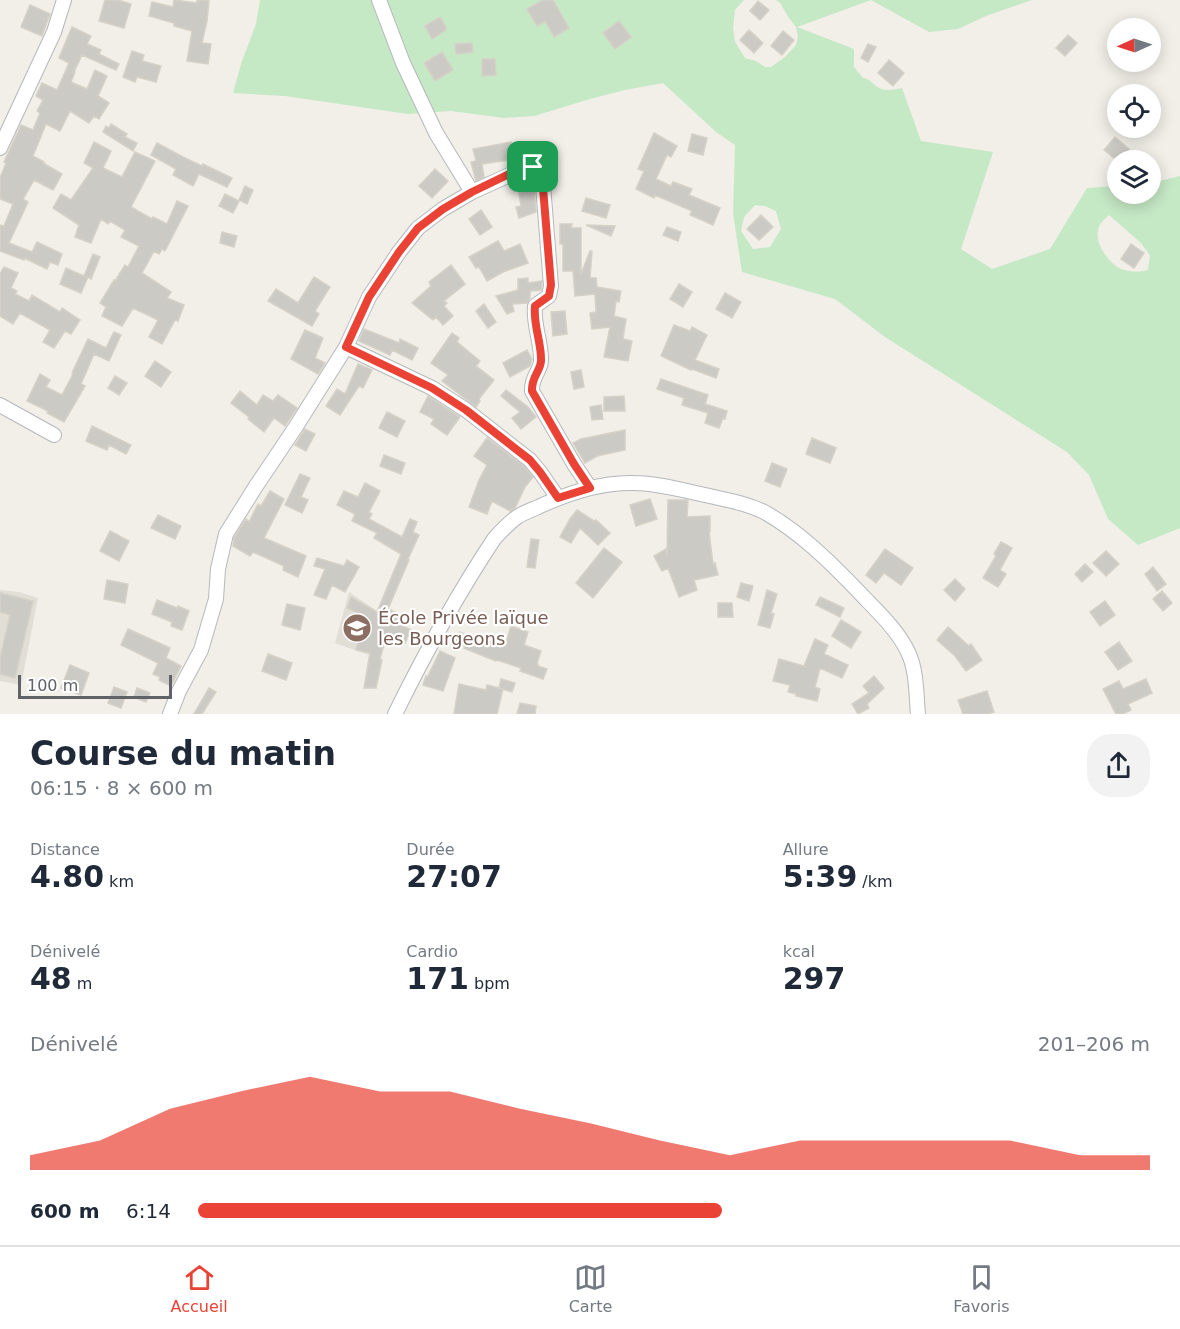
<!DOCTYPE html>
<html lang="fr">
<meta charset="utf-8">
<style>
:root{--surface:#fff;--page:#f2f2f3;--text:#1f2937;--muted:#747a83;--line:#e0e1e3;--accent:#ea4335}
body{margin:0;font-family:"DejaVu Sans",sans-serif;background:var(--page);color:var(--text);height:100vh;display:flex;flex-direction:column;font-size:22px;white-space:nowrap}
*{box-sizing:border-box;margin:0}
p{font-size:20px;color:var(--muted)}
.icon{flex:none;width:33px;height:33px;fill:none;stroke:currentColor;stroke-width:2;stroke-linecap:round;stroke-linejoin:round}
.map{position:relative;height:714px;overflow:hidden}
.side{display:flex;flex-direction:column;background:var(--surface);flex:1}
.side>*{flex:none}
.needle{width:39px;rotate:267deg}
.controls{position:absolute;left:1107px;top:18px;display:grid;gap:12px}
.controls a{display:grid;place-items:center;width:54px;height:54px;border-radius:50%;background:var(--surface);box-shadow:0 3px 15px #0003;font-size:30px}
.scale{position:absolute;left:18px;bottom:15px;width:154px;box-sizing:border-box;padding-left:6px;border:3px solid #5f6368;border-top:0;font-size:16px;line-height:21px;white-space:nowrap;color:#5f6368;-webkit-text-stroke:4px #fff;paint-order:stroke}
.pin{position:absolute;display:grid;place-items:center;width:51px;height:51px;color:#fff;margin:-26px;border-radius:12px;box-shadow:0 3px 9px #0006}
.round{display:grid;place-items:center;flex:none;width:63px;height:63px;border-radius:24px;background:var(--page)}
.headline{display:flex;align-items:center;justify-content:space-between;height:102px;padding:0 30px}
h1{font-size:33px;font-weight:700;line-height:45px}
.metrics{display:grid;grid-template-columns:repeat(3,1fr);gap:9px;height:102px;padding:6px 30px}
.metrics div{display:grid;align-content:center}
.metrics b{font-size:30px;font-weight:700}
.metrics small{font-size:16px;font-weight:400}
.metrics p{font-size:16px}
.chart{height:168px;padding:12px 30px}
.chart p{display:flex;justify-content:space-between}
.chart svg{width:100%;height:108px;margin-top:6px;fill:var(--accent);opacity:.7}
ul{padding:0 30px;list-style:none;font-size:20px}
li{display:grid;grid-template-columns:96px 72px 1fr;align-items:center;height:45px}
li i{height:15px;border-radius:8px;background:var(--accent)}
.tabs{display:flex;justify-content:space-around;align-items:center;height:84px;border-top:2px solid var(--line);background:var(--surface);font-size:16px;color:var(--muted)}
.tabs a{display:grid;justify-items:center;gap:3px}
.tabs .current{color:var(--accent)}
.map>svg:first-child{display:block}
</style>
<div class="map">
<svg width="1180" height="714" viewBox="0 0 1180 714">
<rect width="100%" height="100%" fill="#f1efe8"/>
<path fill="#e1ded6" d="M0,590L19,592L38,598L21,685L0,681Z
M349,592L377,611L378,613L369,655L335,643Z"/>
<path fill="#c5e8c5" fill-rule="evenodd" d="M260,0H744L735,10L733,28L735,42L745,58L756,61L765,67H771L785,57L796,45L798,37L796,27L789,18L780,3L776,0H1032L986,16L958,29L929,32L871,0L797,27L854,49V67L863,78C870,79 871,82 876,86C885,92 892,90 902,88L921,141L993,152L961,249L992,269L1050,249L1087,188L1117,186L1118,194H1150L1151,183L1180,176V528L1138,545L1108,519L1089,475L1067,452L885,337L835,299L742,272L733,213L735,145L716,132L663,83L625,90L590,99L534,116L504,118L451,111L408,114L285,96L233,93L241,64L256,24ZM755,205L765,206L776,211L781,229L770,247L753,249L741,231L744,217ZM1109,215L1141,243L1150,255L1148,270C1139,273 1123,272 1116,266C1106,259 1095,242 1098,230C1099,223 1105,219 1109,215Z"/>
<path fill="#cccac5" stroke="#d6d1c6" stroke-width="1.5" d="M105,0H118L131,4L124,28L99,21Z
M174,0L197,3V0L209,1L207,21L202,43L211,44L208,64L187,61L192,31L174,26V23L149,16L152,2L173,7Z
M543,0H553L569,28L554,37L545,21L537,26L527,9Z
M758,1L769,10L760,20L750,11Z
M30,5L50,14L42,36L21,27Z
M440,17L446,27V30L432,39L425,26Z
M619,21L631,37L615,49L603,33Z
M72,27L91,36L87,44L101,50L99,54L119,64L116,70L82,55L74,72H75L71,82L87,89L95,70L107,76L98,96L109,103L99,119L94,116L89,123L70,111L60,131L46,124L33,156L44,162L43,163L62,174L53,190L34,180L23,199L28,202L9,243L32,252L37,242L62,254L58,265L50,262L47,269L24,258V260L0,251V225L4,226L13,204L0,199V178L6,163L4,162L21,125L33,130L40,113L37,111L43,100L36,96L42,83L57,90L69,63L59,58Z
M749,30L763,43L754,53L740,40Z
M783,31L794,40L782,55L771,46Z
M1068,35L1077,43L1065,56L1056,48Z
M472,43L473,52L456,54L455,44Z
M868,44L876,47L868,62L861,58Z
M132,51L144,55L142,61L161,66L156,82L137,77L135,82L123,77Z
M442,52L453,70L435,81L424,63Z
M482,59H495L496,75L482,76Z
M889,60L904,73L893,86L878,73Z
M111,124L127,134L125,137L137,143L133,151L103,132L106,126L109,128Z
M654,133L677,146L671,157L667,155L656,179L671,186L673,182L692,189L689,195L720,208L713,225L690,215L692,211L655,195L654,198L636,189L644,171L638,169Z
M692,134L707,138L703,155L688,151Z
M1115,137L1129,149L1120,160L1118,161L1104,150Z
M94,142L111,151L103,168L122,177L135,152L155,161L131,207L152,219L153,217L167,224L177,201L188,206L165,251L162,249L159,254L154,251L142,273L171,292L167,298L184,305L178,321L175,320L162,344L149,337L158,320L133,308L122,326L102,316L106,307L100,303L114,280L115,281L125,265L128,267L139,246L121,237L125,230L110,221L108,224L101,219L91,243L75,237L79,225L53,208L61,194L71,200L93,168L84,163Z
M511,142L514,159L482,164L484,177L476,181L471,162L476,161L473,149Z
M157,143L183,157L202,166L203,164L232,178L227,187L199,174L193,186L173,175L176,169L151,155Z
M435,169L448,181L432,198L419,186Z
M533,176L536,212L519,218L516,207L521,206L519,193L522,192L519,181L527,177Z
M245,186L253,190L247,204L239,200Z
M225,194L239,201L233,213L219,206Z
M586,198L610,205L606,218L582,211Z
M481,210L492,227L480,235L469,219Z
M761,215L773,227L759,240L747,229Z
M560,224H572L571,228H581V274L590,251H592L590,278H596L597,287L621,291L619,302L616,301L614,316L626,319L623,339L632,341L628,361L604,357L610,327L592,329L590,313L596,312L595,294L575,296L573,271H563V244H560Z
M586,225L615,226L611,236Z
M667,227L681,232L678,241L663,235Z
M222,232L237,236L234,247L220,243Z
M498,241L504,251L520,244L528,263L503,272L487,281L479,267L476,268L469,257Z
M1131,244L1144,253L1134,268L1121,259Z
M93,254L100,257L91,279L88,277L81,293L60,284L66,268L84,276Z
M451,265L465,284L444,301L447,303L444,306L453,316L443,325L436,317L433,320L412,303L431,286L429,282Z
M4,267L18,273L11,288L17,291L15,294L29,301L32,295L60,312L62,308L80,320L71,334L65,331L54,348L43,342L50,330L20,313L13,324L0,316V274Z
M314,277L330,287L315,311L319,314L312,326L268,301L276,289L298,303Z
M528,278V283L542,281L541,290L530,291V298L527,303L512,304L514,311L507,314L496,296L518,290V279Z
M679,284L692,292L683,307L670,299Z
M725,293L741,302L732,318L716,309Z
M484,304L496,322L488,328L476,311Z
M565,311L567,334L553,336L551,312Z
M674,325L690,331L692,327L707,335L695,360L719,369L716,378L692,369L691,370L661,356Z
M364,329L399,343L400,339L418,348L412,360L392,350L390,355L359,341Z
M305,330L323,338L315,358L325,363L318,374L291,359Z
M114,332L121,335L109,361L94,354L81,384L85,386L64,422L47,413L48,411L27,401L40,374L50,380L46,387L62,395L73,374L72,373L88,339L106,348Z
M452,333L459,338L457,342L480,361L476,366L494,380L479,399L480,401L476,407L442,381L448,375L431,363Z
M527,350L532,359L530,366L510,377L503,363Z
M155,361L171,372L161,387L145,376Z
M358,364L372,370L363,388L359,386L340,415L326,406L337,389L345,394Z
M581,370L584,387L574,389L571,372Z
M115,376L127,383L119,395L108,388Z
M661,379L708,395L705,404L727,411L725,419L723,418L719,428L705,423L708,413L682,405L684,398L657,389Z
M506,390L528,407L536,417L521,429L512,418L520,412L501,396Z
M240,391L257,405L263,395L273,401L278,395L297,408L285,426L274,418L264,432L248,419L249,417L231,403Z
M428,396L460,417L447,435L431,424L434,419L420,412Z
M624,396L625,411H604V397Z
M601,405L603,419L592,420L590,407Z
M387,412L405,421L397,437L379,428Z
M92,426L131,445L126,454L109,445L107,450L86,441Z
M305,429L315,434L306,451L295,445Z
M625,430V450L597,456L585,463L573,443L581,439Z
M487,438L524,466L533,477L525,487L515,508L510,511L492,501L487,514L469,507L479,480L487,465L474,456Z
M812,438L836,448L830,463L806,454Z
M384,455L405,463L401,474L380,466Z
M772,463L787,469L780,487L765,481Z
M300,474L310,478L301,497L308,500L302,513L285,505Z
M365,483L380,491L369,512L372,514L369,519L402,537L410,519L417,522L413,532L419,535L408,559L409,560L388,609L399,614L396,622L411,630L405,643L387,634L380,659L382,660L376,688H364L370,653L356,650L364,615L347,608L351,597L377,612L401,554L374,538L377,533L352,521L355,514L337,505L344,491L358,497Z
M270,491L284,499L264,538L306,556L298,577L283,570L284,566L253,552L250,556L233,546L234,538L246,519L249,522L258,504L261,506Z
M650,499L657,519L636,526L630,505Z
M668,500H688L687,517L710,516V532H709L713,564L715,563L718,575L694,580L697,590L679,597L668,568L662,571L654,556L666,549L667,555Z
M577,510L594,521L596,520L610,533L598,545L580,528L571,543L560,537L570,519Z
M158,515L181,526L175,539L151,528Z
M110,531L129,541L119,561L100,551Z
M531,539L539,540L535,568L527,567Z
M1001,542L1012,548L1000,570L1006,574L998,587L983,578L996,556L994,554Z
M604,548L622,562L593,598L576,583Z
M885,549L913,568L901,585L884,573L876,583L866,575Z
M1106,551L1119,564L1106,576L1093,563Z
M317,558L344,566L347,560L359,567L345,592L332,585L326,599L314,595L325,569L314,566Z
M1085,564L1093,572L1082,582L1075,574Z
M1153,567L1166,584L1157,591L1145,574Z
M955,579L965,589L955,601L944,590Z
M107,580L128,584L125,603L104,599Z
M741,583L753,586L749,601L737,597Z
M767,590L777,594L771,613L774,614L770,628L758,625Z
M1162,591L1172,603L1163,611L1153,599Z
M0,593L33,601L15,678L0,674V658L10,615L0,612Z
M820,597L844,608L840,617L816,605Z
M157,600L177,608L178,606L189,611L182,630L171,626L172,622L152,614Z
M1105,601L1115,615L1100,626L1090,612Z
M718,603H732L733,617H718Z
M287,604L305,608L300,630L282,625Z
M841,620L861,632L851,648L832,636Z
M511,626L528,632L524,645L541,651L537,663L538,664V666L547,669L543,679L520,671L521,668L497,660L496,661L464,648L465,646L454,643L460,632L484,644L486,639L505,646Z
M948,627L969,646L971,644L982,660L966,671L955,656L937,640Z
M128,629L170,648L166,658L181,666L171,686L159,680L160,677L153,674L158,663L121,645Z
M815,639L828,645L824,654L848,665L842,678L820,668L815,687L820,689L817,701L796,696V694L788,692L790,685L773,681L779,659L804,666Z
M1119,642L1132,661L1118,670L1105,652Z
M440,651L455,658L443,691L423,685L426,676H428Z
M268,654L292,663L286,680L262,671Z
M70,665L89,673L81,695L61,688Z
M874,676L884,688L867,704L869,708L858,714L852,704L869,693L863,686Z
M501,679L515,683L512,692L499,688Z
M1146,679L1152,693L1128,704L1131,710L1123,714H1116L1103,689L1119,681L1123,689Z
M459,684L486,690L487,685L503,689L497,714H454Z
M114,687L127,692L121,708L108,703Z
M137,688L150,693L146,702L134,697Z
M209,688L216,692L202,714H194Z
M987,691L994,712L988,714H963L958,700Z
M520,703L536,706L535,714H517Z"/>
<g fill="none" stroke-linecap="round" stroke-linejoin="round">
<g stroke="#b5b8bc" stroke-width="16">
<path id="minor" d="M379,0L403,63L436,133L472,192
M0,148L54,32L64,0
M346,347L432,388L466,410L530,460L540,472L558,498
M0,405L54,435
M170,714L179,691L201,650L216,599L218,569L226,534L256,486L295,428L346,347L369,297L399,252L418,228L443,209L472,192L525,168L538,167L542,172L551,286L549,296L535,306C533,324 541,341 541,359C542,370 531,376 532,391L574,464L590,488
M395,714C425,653 457,595 494,539C501,531 509,523 517,517C523,513 531,510 538,507C568,493 600,482 634,483C657,483 682,490 705,495C726,500 747,503 766,513C801,533 831,563 859,592C876,610 897,629 908,652C917,671 916,693 918,714"/>
</g>
<use href="#minor" stroke="#fff" stroke-width="14"/>
</g>
<g fill="none" stroke-linecap="round" stroke-linejoin="round">
<g stroke="#fff" stroke-width="12">
<path id="route" d="M533,167L539,168L542,176L551,285L549,296L535,306C533,324 541,341 541,359C542,370 531,376 532,391L574,464L590,488L558,498L540,472L530,460L466,410L432,388L346,347L369,297L399,252L418,228L443,209L472,192L509,174L525,168Z"/>
</g>
<use href="#route" stroke="#ea4335" stroke-width="8"/>
</g>
<defs>
<g id="school-disc" transform="scale(1.5)"><circle r="9.5" fill="#8d6e63" stroke="#fff"/><path d="M0-5L7-2L0 1L-7-2ZM-4 1L0 2.5L4 1V4Q0 6-4 4Z" fill="#fff"/></g>
</defs>
<g fill-rule="evenodd">
<use href="#school-disc" x="357" y="628"/>
</g>
<g text-anchor="middle" stroke-width="4.5" stroke-linejoin="round" paint-order="stroke">
<g font-size="18" fill="#785e54" stroke="#fff" text-anchor="start">
<text x="378" y="624">École Privée laïque<tspan x="378" dy="21">les Bourgeons</tspan></text>
</g>
</g>
</svg>
<div class="controls">
<a><svg class="needle" viewBox="-14 -14 28 28"><path d="M0-13l5 13h-10z" fill="#e53935"/><path d="M0 13l5-13h-10z" fill="#747a83"/></svg></a>
<a><svg class="icon" aria-label="locate" viewBox="0 0 24 24"><circle cx="12" cy="12" r="6"/><path d="M12 2v4M12 18v4M2 12h4M18 12h4"/></svg></a>
<a><svg class="icon" aria-label="layers" viewBox="0 0 24 24"><path d="M12 4l9 5-9 5-9-5zM3 14l9 5 9-5"/></svg></a>
</div>
<div class="scale">100 m</div>
<div class="pin" style="left:533px;top:167px;background:#1e9e55"><svg class="icon" aria-label="arrive" viewBox="0 0 24 24"><path d="M6 21V4h12l-3 4 3 4H6"/></svg></div>
</div>
<section class="side">
<div class="headline"><div><h1>Course du matin</h1><p>06:15 · 8 × 600 m</p></div><a class="round"><svg class="icon" aria-label="share" viewBox="0 0 24 24"><path d="M12 15V3M7 8l5-5 5 5M5 13v7h14v-7"/></svg></a></div>
<div class="metrics">
<div><p>Distance</p><b>4.80<small> km</small></b></div>
<div><p>Durée</p><b>27:07</b></div>
<div><p>Allure</p><b>5:39<small> /km</small></b></div>
</div>
<div class="metrics">
<div><p>Dénivelé</p><b>48<small> m</small></b></div>
<div><p>Cardio</p><b>171<small> bpm</small></b></div>
<div><p>kcal</p><b>297</b></div>
</div>
<div class="chart"><p><span>Dénivelé</span>201–206 m</p>
<svg viewBox="0 0 160 44" preserveAspectRatio="none"><path d="M0 44V38L10 32L20 19L30 12L40 6L50 12L60 12L70 19L80 25L90 32L100 38L110 32L120 32L130 32L140 32L150 38L160 38V44z"/></svg>
</div>
<ul>
<li><b>600 m</b>6:14<i style="width:55%"></i></li>
</ul>
</section>
<nav class="tabs">
<a class="current"><svg class="icon" aria-label="home" viewBox="0 0 24 24"><path d="M3 11l9-7 9 7M6 9v11h12V9"/></svg>Accueil</a>
<a><svg class="icon" aria-label="map" viewBox="0 0 24 24"><path d="M3 6l6-2 6 2 6-2v14l-6 2-6-2-6 2zM9 4v14M15 6v14"/></svg>Carte</a>
<a><svg class="icon" aria-label="saved" viewBox="0 0 24 24"><path d="M7 4h10v16l-5-4-5 4z"/></svg>Favoris</a>
</nav>
